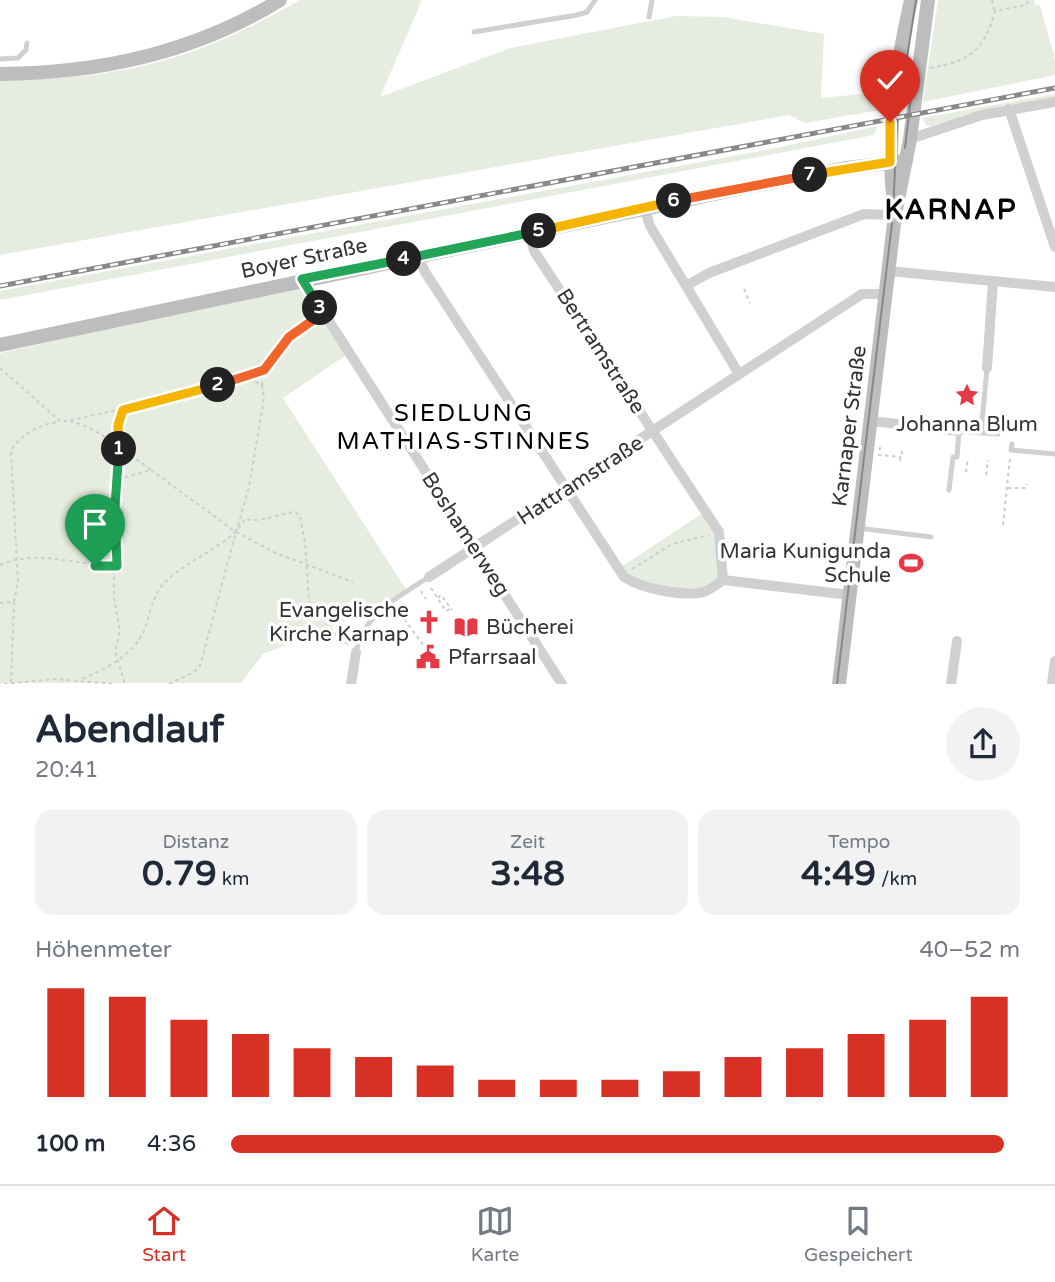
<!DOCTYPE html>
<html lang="de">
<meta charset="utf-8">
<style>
:root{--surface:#fff;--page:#f2f2f3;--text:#1f2937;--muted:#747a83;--line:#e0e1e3;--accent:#d93025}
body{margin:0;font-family:"Varela Round",sans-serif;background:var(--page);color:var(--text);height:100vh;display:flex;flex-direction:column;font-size:26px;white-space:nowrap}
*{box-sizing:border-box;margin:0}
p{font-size:23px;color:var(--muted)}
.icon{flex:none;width:38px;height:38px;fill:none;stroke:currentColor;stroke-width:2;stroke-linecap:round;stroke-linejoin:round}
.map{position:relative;height:684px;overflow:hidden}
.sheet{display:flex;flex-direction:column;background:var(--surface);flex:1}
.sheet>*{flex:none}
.pin{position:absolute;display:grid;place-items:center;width:60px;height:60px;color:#fff;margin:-72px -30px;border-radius:50% 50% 50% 0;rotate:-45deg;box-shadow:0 0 7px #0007}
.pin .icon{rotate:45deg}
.km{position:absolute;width:35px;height:35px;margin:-18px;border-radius:50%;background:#222;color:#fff;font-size:19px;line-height:35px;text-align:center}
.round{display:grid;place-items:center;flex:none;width:74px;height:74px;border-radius:37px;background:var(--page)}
.headline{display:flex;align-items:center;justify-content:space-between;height:119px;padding:0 35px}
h1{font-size:38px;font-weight:700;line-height:52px}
.figures{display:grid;grid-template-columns:repeat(3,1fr);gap:10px;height:119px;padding:7px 35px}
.figures div{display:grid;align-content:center;border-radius:18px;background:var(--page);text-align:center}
.figures b{font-size:35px;font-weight:700}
.figures small{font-size:19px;font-weight:400}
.figures p{font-size:19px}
.chart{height:196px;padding:14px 35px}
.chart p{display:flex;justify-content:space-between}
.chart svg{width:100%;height:126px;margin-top:7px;stroke:var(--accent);stroke-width:6}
ul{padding:0 35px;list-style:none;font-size:23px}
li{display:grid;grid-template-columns:112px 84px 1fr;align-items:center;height:52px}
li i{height:18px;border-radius:9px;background:var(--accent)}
.tab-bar{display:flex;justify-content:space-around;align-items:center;height:98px;border-top:2px solid var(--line);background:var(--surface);font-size:19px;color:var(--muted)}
.tab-bar a{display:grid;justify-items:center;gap:4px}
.tab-bar .current{color:var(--accent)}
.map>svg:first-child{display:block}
</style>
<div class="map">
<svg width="1055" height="684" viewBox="0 0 1055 684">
<rect width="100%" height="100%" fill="#fff"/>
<path fill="#e6ecdf" d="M300,0H422L380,97L510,48L676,16L723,17L824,34L821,98L881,92L880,110L805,123L789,115L0,255V80C123,79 193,61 300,0Z
M938,0H1034L1036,6L1040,5L1055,59V75L923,102Z
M1055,94V98L1001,106L932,126L926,125L922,118Z
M878,126L874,135L0,300V291L776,148Z
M302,279L349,353L283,398L407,591L385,605L263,654L241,683H0V353L145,320Z
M706,511L719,532L723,580L710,589L645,587L618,569Z"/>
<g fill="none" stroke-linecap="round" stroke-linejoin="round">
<path stroke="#cdcdcd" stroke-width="2" stroke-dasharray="3.5 3.5" stroke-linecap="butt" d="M992,0L994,10
M930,68C970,61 984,51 995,11L1025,5L1030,0
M744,289L750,303
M0,368L61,422L173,398L256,375L264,370L289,337L314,319
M262,385L263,370
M70,421C99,428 127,453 151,470L119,479C122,456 118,433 123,411
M880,447L879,455L901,457
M900,461L902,451
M151,470L236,532L249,487L264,398L262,385L248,378
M966,472L968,458
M986,475L988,460
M119,479L115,506L114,597L120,631L115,651L125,684
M1008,488H1026L1027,484
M1003,525L1010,458
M0,565C37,548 78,566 115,566
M632,569L672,544L709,535
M431,588L446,611L450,609
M421,591L426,599
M438,598L441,595L452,610
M14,602L18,581L11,451C19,435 42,423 60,422
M0,603L14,602L11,682
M403,603L408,611
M396,608L424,646
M83,679C106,668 135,655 145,628C150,613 153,596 164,583C187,559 228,548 245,519C263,523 278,513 295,512L300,517L305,542L309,602C328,613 330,638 350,645
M4,684L54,679L116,684
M169,684L194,672L200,666L236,532L276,553L353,582"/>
<path stroke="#d0d0d0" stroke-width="5" d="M649,17L652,0
M474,32L577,15L587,12L595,0
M0,59L18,58L26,50L27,43
M981,433L987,368
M1012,444L1011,450L1055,454
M957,457L959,431L998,434
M949,490L953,457
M858,528L931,537
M356,651C365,613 398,597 429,577"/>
<path stroke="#d0d0d0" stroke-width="10" d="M1009,109L1055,247
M910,139L982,115L1055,102
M645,210L650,226L739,374
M530,233L534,251L719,532L723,580
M418,256L425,272L624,577C643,589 677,595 699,593C708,592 716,585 723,580L850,595
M889,271L1055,287
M302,279L562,684
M686,286L709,273L864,214L895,215
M987,368L993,282
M871,421L959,431
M429,577L862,294H886
M351,684L356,652
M951,684L957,641
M1052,684L1055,661"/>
<path stroke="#bdbdbd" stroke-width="14" d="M0,74C100,73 194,53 280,0
M894,207C886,133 895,72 911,0
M0,345L748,187L846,168L906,161
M839,684L895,215L910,139L928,0"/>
<path stroke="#888" stroke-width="2" d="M905,148L913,79
M837,684L893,215L897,122L916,0"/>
<g stroke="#888" stroke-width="5">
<path id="rail" d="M0,286L1055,88"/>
</g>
<use href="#rail" stroke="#fff" stroke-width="2.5" stroke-dasharray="8" stroke-linecap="butt"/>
</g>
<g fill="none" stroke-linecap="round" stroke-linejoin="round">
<g stroke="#fff" stroke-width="14">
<path id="split-1" d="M95,566H117L115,506L119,449"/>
</g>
<g stroke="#fff" stroke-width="14">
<path id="split-2" d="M119,449L118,425L123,410L218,385"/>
</g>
<g stroke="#fff" stroke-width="14">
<path id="split-3" d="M218,385L264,370L289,337L323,313L320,308"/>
</g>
<g stroke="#fff" stroke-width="14">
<path id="split-4" d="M320,308L302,279L404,259"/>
</g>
<g stroke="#fff" stroke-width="14">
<path id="split-5" d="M404,259L539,231"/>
</g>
<g stroke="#fff" stroke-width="14">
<path id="split-6" d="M539,231L674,201"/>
</g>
<g stroke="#fff" stroke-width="14">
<path id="split-7" d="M674,201L810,175"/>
</g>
<g stroke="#fff" stroke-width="14">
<path id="split-8" d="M810,175L890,162V122"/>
</g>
<use href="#split-1" stroke="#22a559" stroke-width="9"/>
<use href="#split-2" stroke="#f5b400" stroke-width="9"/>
<use href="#split-3" stroke="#f0652b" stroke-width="9"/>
<use href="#split-4" stroke="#22a559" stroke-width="9"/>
<use href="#split-5" stroke="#22a559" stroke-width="9"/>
<use href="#split-6" stroke="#f5b400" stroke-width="9"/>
<use href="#split-7" stroke="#f0652b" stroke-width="9"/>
<use href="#split-8" stroke="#f5b400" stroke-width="9"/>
</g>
<defs>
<g id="sight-bare" transform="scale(1.89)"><path d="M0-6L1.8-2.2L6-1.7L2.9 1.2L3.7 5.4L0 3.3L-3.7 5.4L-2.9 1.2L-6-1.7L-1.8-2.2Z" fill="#e63946" stroke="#fff" stroke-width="2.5" paint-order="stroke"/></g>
<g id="stadium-bare" transform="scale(1.89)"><path d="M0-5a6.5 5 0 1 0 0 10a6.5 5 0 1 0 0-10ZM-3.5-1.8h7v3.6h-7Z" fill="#e63946" stroke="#fff" stroke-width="2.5" paint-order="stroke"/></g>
<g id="church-bare" transform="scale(1.89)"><path d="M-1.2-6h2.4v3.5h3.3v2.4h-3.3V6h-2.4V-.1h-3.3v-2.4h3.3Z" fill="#e63946" stroke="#fff" stroke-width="2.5" paint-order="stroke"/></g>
<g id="library-bare" transform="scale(1.89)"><path d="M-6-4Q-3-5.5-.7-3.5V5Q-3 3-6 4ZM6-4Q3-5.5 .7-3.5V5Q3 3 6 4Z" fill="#e63946" stroke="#fff" stroke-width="2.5" paint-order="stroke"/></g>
<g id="civic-bare" transform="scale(1.89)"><path d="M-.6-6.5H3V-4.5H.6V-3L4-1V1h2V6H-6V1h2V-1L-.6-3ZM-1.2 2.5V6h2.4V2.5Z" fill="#e63946" stroke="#fff" stroke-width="2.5" paint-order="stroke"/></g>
</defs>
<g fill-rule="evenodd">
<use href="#sight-bare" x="967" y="395"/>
<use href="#stadium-bare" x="911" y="563"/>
<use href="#church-bare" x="429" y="622"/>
<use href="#library-bare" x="466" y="627"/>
<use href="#civic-bare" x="428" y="657"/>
</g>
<g text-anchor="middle" stroke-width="7" stroke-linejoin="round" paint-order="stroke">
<g font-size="21" fill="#333" stroke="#fff">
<text transform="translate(304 258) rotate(-12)" y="7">Boyer Straße</text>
<text transform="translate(601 351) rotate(57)" y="7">Bertramstraße</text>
<text transform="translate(849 426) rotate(-83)" y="7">Karnaper Straße</text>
<text transform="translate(580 480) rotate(-33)" y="7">Hattramstraße</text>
<text transform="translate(466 534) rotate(57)" y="7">Boshamerweg</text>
</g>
<g font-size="21" fill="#333" stroke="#fff" text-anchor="end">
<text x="967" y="431" text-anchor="middle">Johanna Blum</text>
<text x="891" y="558">Maria Kunigunda<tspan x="891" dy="24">Schule</tspan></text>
<text x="409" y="617">Evangelische<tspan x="409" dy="24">Kirche Karnap</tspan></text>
<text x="486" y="634" text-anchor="start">Bücherei</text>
<text x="448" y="664" text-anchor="start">Pfarrsaal</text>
</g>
<g font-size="24" letter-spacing="2" fill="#000" stroke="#fff">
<text x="464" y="421">SIEDLUNG<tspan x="464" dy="28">MATHIAS-STINNES</tspan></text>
</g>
<g font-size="28" font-weight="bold" letter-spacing="2" fill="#000" stroke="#fff">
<text x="951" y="219">KARNAP</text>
</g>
</g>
</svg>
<div class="pin" style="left:95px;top:566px;background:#1e9e55"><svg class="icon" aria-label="arrive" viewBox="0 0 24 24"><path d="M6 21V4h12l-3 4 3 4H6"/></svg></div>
<div class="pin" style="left:890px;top:122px;background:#d93025"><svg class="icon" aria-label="check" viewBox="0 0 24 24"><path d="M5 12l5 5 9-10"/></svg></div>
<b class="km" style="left:119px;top:449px">1</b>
<b class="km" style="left:218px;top:385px">2</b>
<b class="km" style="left:320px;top:308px">3</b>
<b class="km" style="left:404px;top:259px">4</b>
<b class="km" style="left:539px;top:231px">5</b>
<b class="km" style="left:674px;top:201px">6</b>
<b class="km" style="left:810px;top:175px">7</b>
</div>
<section class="sheet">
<div class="headline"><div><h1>Abendlauf</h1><p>20:41</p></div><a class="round"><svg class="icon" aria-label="share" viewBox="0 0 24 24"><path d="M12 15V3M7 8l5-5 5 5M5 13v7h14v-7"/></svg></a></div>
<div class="figures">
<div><p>Distanz</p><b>0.79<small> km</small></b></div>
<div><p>Zeit</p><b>3:48</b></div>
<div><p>Tempo</p><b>4:49<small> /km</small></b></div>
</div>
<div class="chart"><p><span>Höhenmeter</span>40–52 m</p>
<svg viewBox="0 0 160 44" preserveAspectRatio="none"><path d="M5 44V6M15 44V9M25 44V17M35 44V22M45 44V27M55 44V30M65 44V33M75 44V38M85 44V38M95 44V38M105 44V35M115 44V30M125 44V27M135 44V22M145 44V17M155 44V9"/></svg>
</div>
<ul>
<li><b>100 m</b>4:36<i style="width:98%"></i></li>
</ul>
</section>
<nav class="tab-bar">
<a class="current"><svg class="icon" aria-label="home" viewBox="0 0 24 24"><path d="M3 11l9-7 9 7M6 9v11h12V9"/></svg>Start</a>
<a><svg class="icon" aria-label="map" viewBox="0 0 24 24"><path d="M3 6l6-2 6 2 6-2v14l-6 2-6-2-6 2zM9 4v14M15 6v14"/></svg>Karte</a>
<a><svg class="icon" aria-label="saved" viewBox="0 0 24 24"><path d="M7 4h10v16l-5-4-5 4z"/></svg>Gespeichert</a>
</nav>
